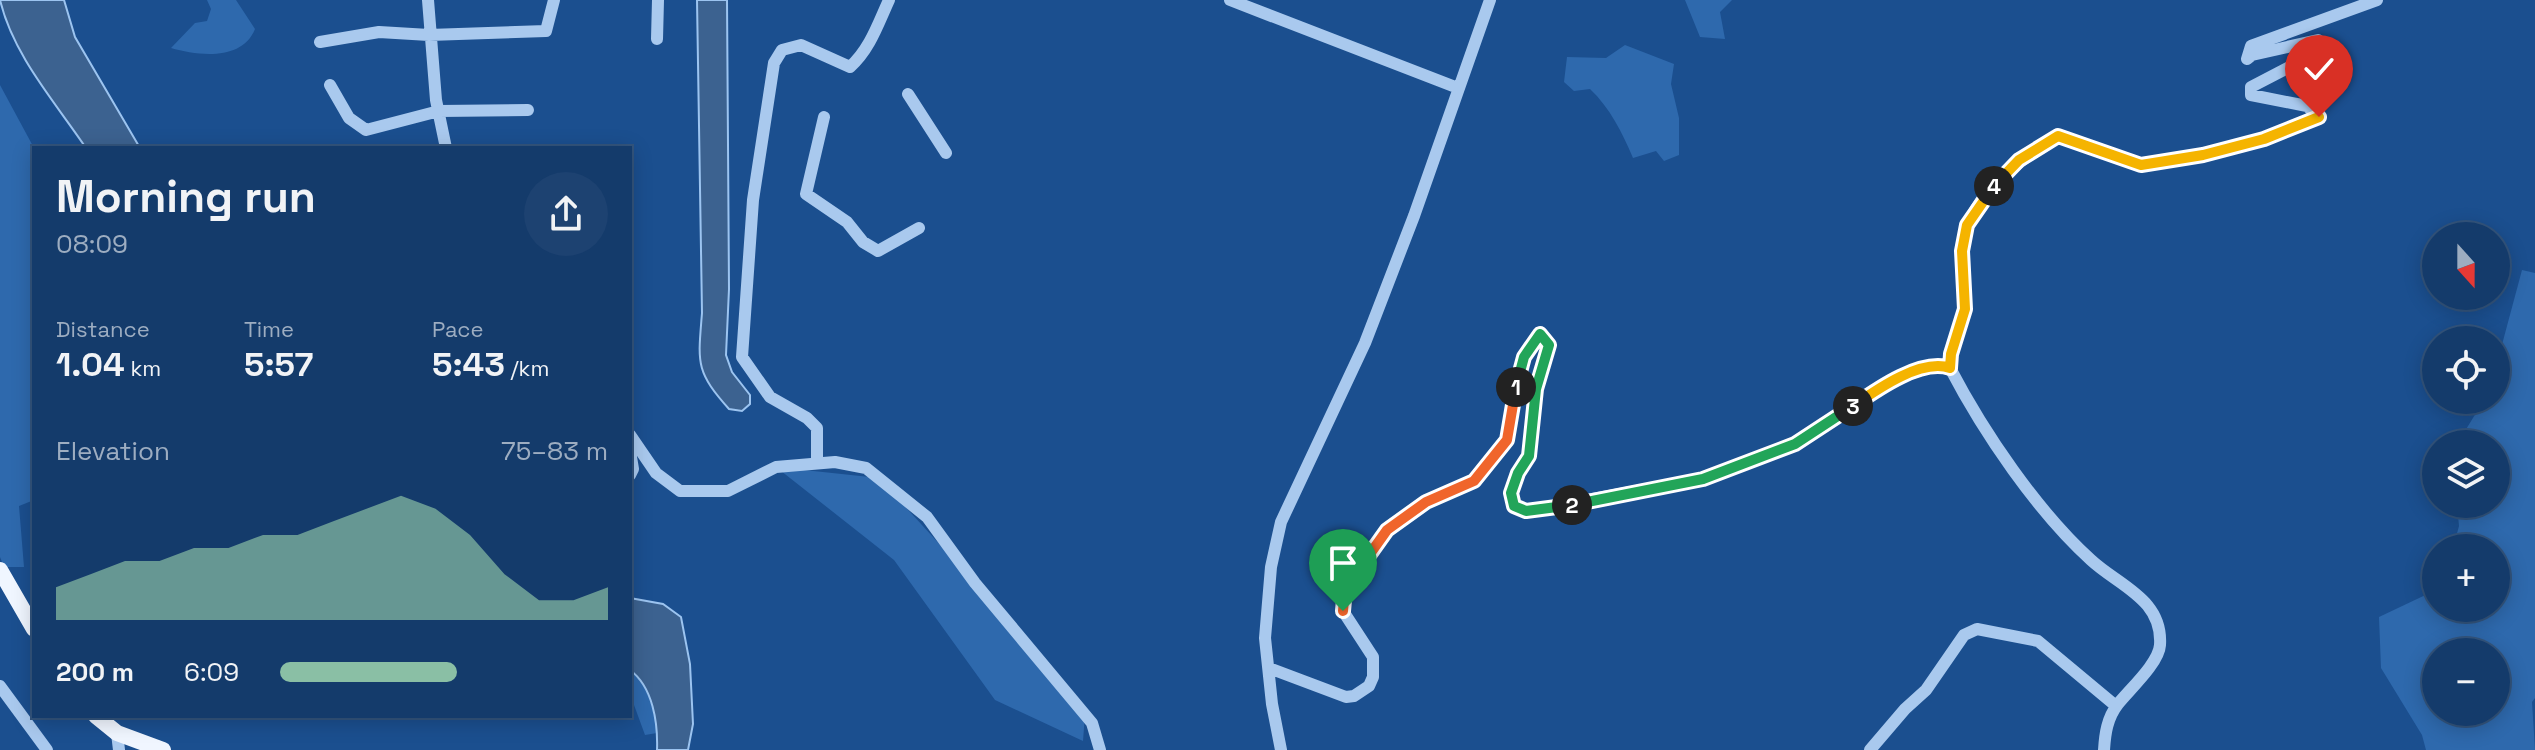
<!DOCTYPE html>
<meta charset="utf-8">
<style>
:root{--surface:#143b6b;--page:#1d4271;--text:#f1f3f6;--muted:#9dadc1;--line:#33557e;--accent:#8abfa5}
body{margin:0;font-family:"Space Grotesk",sans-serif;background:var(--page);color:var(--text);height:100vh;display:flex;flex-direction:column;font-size:30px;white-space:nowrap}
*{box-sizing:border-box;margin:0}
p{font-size:26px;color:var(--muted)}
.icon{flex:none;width:44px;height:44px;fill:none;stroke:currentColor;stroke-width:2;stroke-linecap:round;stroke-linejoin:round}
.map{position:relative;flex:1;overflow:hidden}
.sheet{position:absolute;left:32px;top:146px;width:600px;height:572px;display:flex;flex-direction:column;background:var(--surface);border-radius:0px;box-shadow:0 4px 20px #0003,0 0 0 2px var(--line)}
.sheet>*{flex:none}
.needle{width:52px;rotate:159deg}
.controls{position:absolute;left:2422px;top:222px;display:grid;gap:16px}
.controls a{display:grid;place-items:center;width:88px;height:88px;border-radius:50%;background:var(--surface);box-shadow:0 4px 20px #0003,0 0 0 2px var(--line);font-size:40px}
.pin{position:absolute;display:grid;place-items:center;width:68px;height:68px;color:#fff;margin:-82px -34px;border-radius:50% 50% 50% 0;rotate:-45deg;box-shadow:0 0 8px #0007}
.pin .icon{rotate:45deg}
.km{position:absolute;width:40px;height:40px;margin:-20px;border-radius:50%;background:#222;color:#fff;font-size:22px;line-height:40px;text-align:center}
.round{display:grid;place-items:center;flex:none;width:84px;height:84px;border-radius:42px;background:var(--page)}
.headline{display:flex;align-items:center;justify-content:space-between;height:136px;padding:0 24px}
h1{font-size:44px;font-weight:800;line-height:60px}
.figures{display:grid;grid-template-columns:repeat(3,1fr);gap:12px;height:136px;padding:8px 24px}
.figures div{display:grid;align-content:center}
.figures b{font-size:34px;font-weight:800}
.figures small{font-size:22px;font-weight:400}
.figures p{font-size:22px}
.chart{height:224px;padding:16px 24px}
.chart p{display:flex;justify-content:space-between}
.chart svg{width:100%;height:144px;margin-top:8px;fill:var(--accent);opacity:.7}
ul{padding:0 24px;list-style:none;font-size:26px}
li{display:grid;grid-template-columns:128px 96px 1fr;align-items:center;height:60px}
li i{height:20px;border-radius:10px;background:var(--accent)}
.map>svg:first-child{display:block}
</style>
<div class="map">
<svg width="2535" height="750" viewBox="0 0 2535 750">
<rect width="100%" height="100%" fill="#1b4f8f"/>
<path fill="#2e69ad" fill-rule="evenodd" d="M207,0H236L255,29C242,61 199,56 171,48L195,23L207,21L211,9Z
M1685,0H1732L1720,12L1725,39L1700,37Z
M1625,45L1674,64L1671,84L1679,118V155L1664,161L1656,151L1633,158C1622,132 1610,108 1590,89L1574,91L1564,82L1567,57L1606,58Z
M0,85L34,148V500L19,506L24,567H4L0,557Z
M2522,270L2535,273V698L2532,702L2535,750H2426L2422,735L2381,668L2379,617L2436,590V608H2496V548H2453L2459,526L2457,504H2496V444H2457L2484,400H2496V367ZM2496,652V712H2436V652Z
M776,467L879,478L975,583L1085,714L1083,741L995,700L894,560Z
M630,670C649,684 654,711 657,733L645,735L630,694Z"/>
<path fill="#3c6290" stroke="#9cc4f0" stroke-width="2" d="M0,0H64L75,37L140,148H86C55,102 13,55 0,0Z
M697,0H727L729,289L726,355L732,372L750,395V404L742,411L729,409C695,371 698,363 702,313Z
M630,598L663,604L681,617L690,664L693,724L688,750H657C658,723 653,687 630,670Z"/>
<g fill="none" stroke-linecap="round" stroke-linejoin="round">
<path stroke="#a9c9ee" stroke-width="12" d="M428,0L436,100L446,148
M1230,0L1458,88
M657,39L658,0
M320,42L379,32L429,35L546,31L554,0
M330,85L349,118L366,130L439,111L528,110
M908,94L946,153
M824,117L806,194L847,222L863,242L878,251L919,228
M1950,368C1951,347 1963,329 1965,308C1967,289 1961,270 1962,252C1965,198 2017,162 2058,136L2141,165L2203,155L2264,139L2319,117L2307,106L2251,95V87L2326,48L2318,40L2252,55L2247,59L2251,46L2377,0
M630,435L656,473L680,491H728L776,467L835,462L866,468L927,517L975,583L1092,723L1100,750
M630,451L633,469L630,475
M817,463V428L807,418L770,397L742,357L753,200L774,63L782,50L801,45L850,67C870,49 878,24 889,0
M1269,668L1346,697L1354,696L1369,686L1373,677V657L1343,611L1345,589L1387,530L1426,502L1474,481L1507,440L1524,357L1540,334L1549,345L1536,389L1529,456L1518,473L1511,493L1514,506L1526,511L1703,479L1795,444L1889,382L1926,368L1941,365L1950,368C1984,433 2037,511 2091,560C2119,586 2163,599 2160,645C2159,663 2129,690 2118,704C2107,718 2105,734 2104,750
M0,686L47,750
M117,733L119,750
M1281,750L1272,704L1265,638L1271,567L1281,522L1365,343L1414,216L1490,0
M1870,750L1905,709L1926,690L1964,635L1977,629L2038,641L2116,706"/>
<path stroke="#f0f6ff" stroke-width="16" d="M0,570L34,629
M96,716L117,733L163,750"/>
</g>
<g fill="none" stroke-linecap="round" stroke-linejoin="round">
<g stroke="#fff" stroke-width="16">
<path id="split-1" d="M1343,611L1345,589L1387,530L1426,502L1474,481L1507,440L1516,387"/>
</g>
<g stroke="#fff" stroke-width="16">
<path id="split-2" d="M1516,387L1524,357L1540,334L1549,345L1536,389L1529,456L1518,473L1511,493L1514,506L1526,511L1572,505"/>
</g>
<g stroke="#fff" stroke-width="16">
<path id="split-3" d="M1572,505L1703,479L1795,444L1853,406"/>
</g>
<g stroke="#fff" stroke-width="16">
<path id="split-4" d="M1853,406C1876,390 1921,358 1950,368L1951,354L1965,309L1962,251L1967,225L1994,186"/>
</g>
<g stroke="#fff" stroke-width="16">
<path id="split-5" d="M1994,186L2019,160L2058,136L2141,165L2203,155L2264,139L2319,117"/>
</g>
<use href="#split-1" stroke="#f0652b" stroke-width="10"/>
<use href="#split-2" stroke="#22a559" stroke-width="10"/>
<use href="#split-3" stroke="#22a559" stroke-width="10"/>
<use href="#split-4" stroke="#f5b400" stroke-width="10"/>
<use href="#split-5" stroke="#f5b400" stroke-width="10"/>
</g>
</svg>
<div class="controls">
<a><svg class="needle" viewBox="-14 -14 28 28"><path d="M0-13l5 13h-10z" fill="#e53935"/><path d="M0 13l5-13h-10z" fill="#9dadc1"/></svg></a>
<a><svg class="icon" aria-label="locate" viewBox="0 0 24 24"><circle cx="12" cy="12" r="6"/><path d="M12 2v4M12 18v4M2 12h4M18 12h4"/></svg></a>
<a><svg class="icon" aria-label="layers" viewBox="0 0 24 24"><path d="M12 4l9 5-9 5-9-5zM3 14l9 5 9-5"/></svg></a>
<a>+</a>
<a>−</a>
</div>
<div class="pin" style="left:1343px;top:611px;background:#1e9e55"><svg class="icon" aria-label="arrive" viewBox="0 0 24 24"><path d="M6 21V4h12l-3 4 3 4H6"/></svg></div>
<div class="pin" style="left:2319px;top:117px;background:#d93025"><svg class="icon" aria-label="check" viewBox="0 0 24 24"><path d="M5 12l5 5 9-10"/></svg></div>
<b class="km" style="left:1516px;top:387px">1</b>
<b class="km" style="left:1572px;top:505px">2</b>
<b class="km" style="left:1853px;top:406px">3</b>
<b class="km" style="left:1994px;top:186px">4</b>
<section class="sheet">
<div class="headline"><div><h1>Morning run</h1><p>08:09</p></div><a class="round"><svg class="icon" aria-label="share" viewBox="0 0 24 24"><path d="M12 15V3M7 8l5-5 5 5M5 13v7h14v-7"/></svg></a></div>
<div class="figures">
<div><p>Distance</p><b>1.04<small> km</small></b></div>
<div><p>Time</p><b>5:57</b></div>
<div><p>Pace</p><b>5:43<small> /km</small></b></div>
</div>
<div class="chart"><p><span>Elevation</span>75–83 m</p>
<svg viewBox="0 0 160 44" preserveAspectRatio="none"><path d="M0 44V34L10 30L20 26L30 26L40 22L50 22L60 18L70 18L80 14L90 10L100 6L110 10L120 18L130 30L140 38L150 38L160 34V44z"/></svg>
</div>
<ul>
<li><b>200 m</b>6:09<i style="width:54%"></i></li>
</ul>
</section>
</div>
